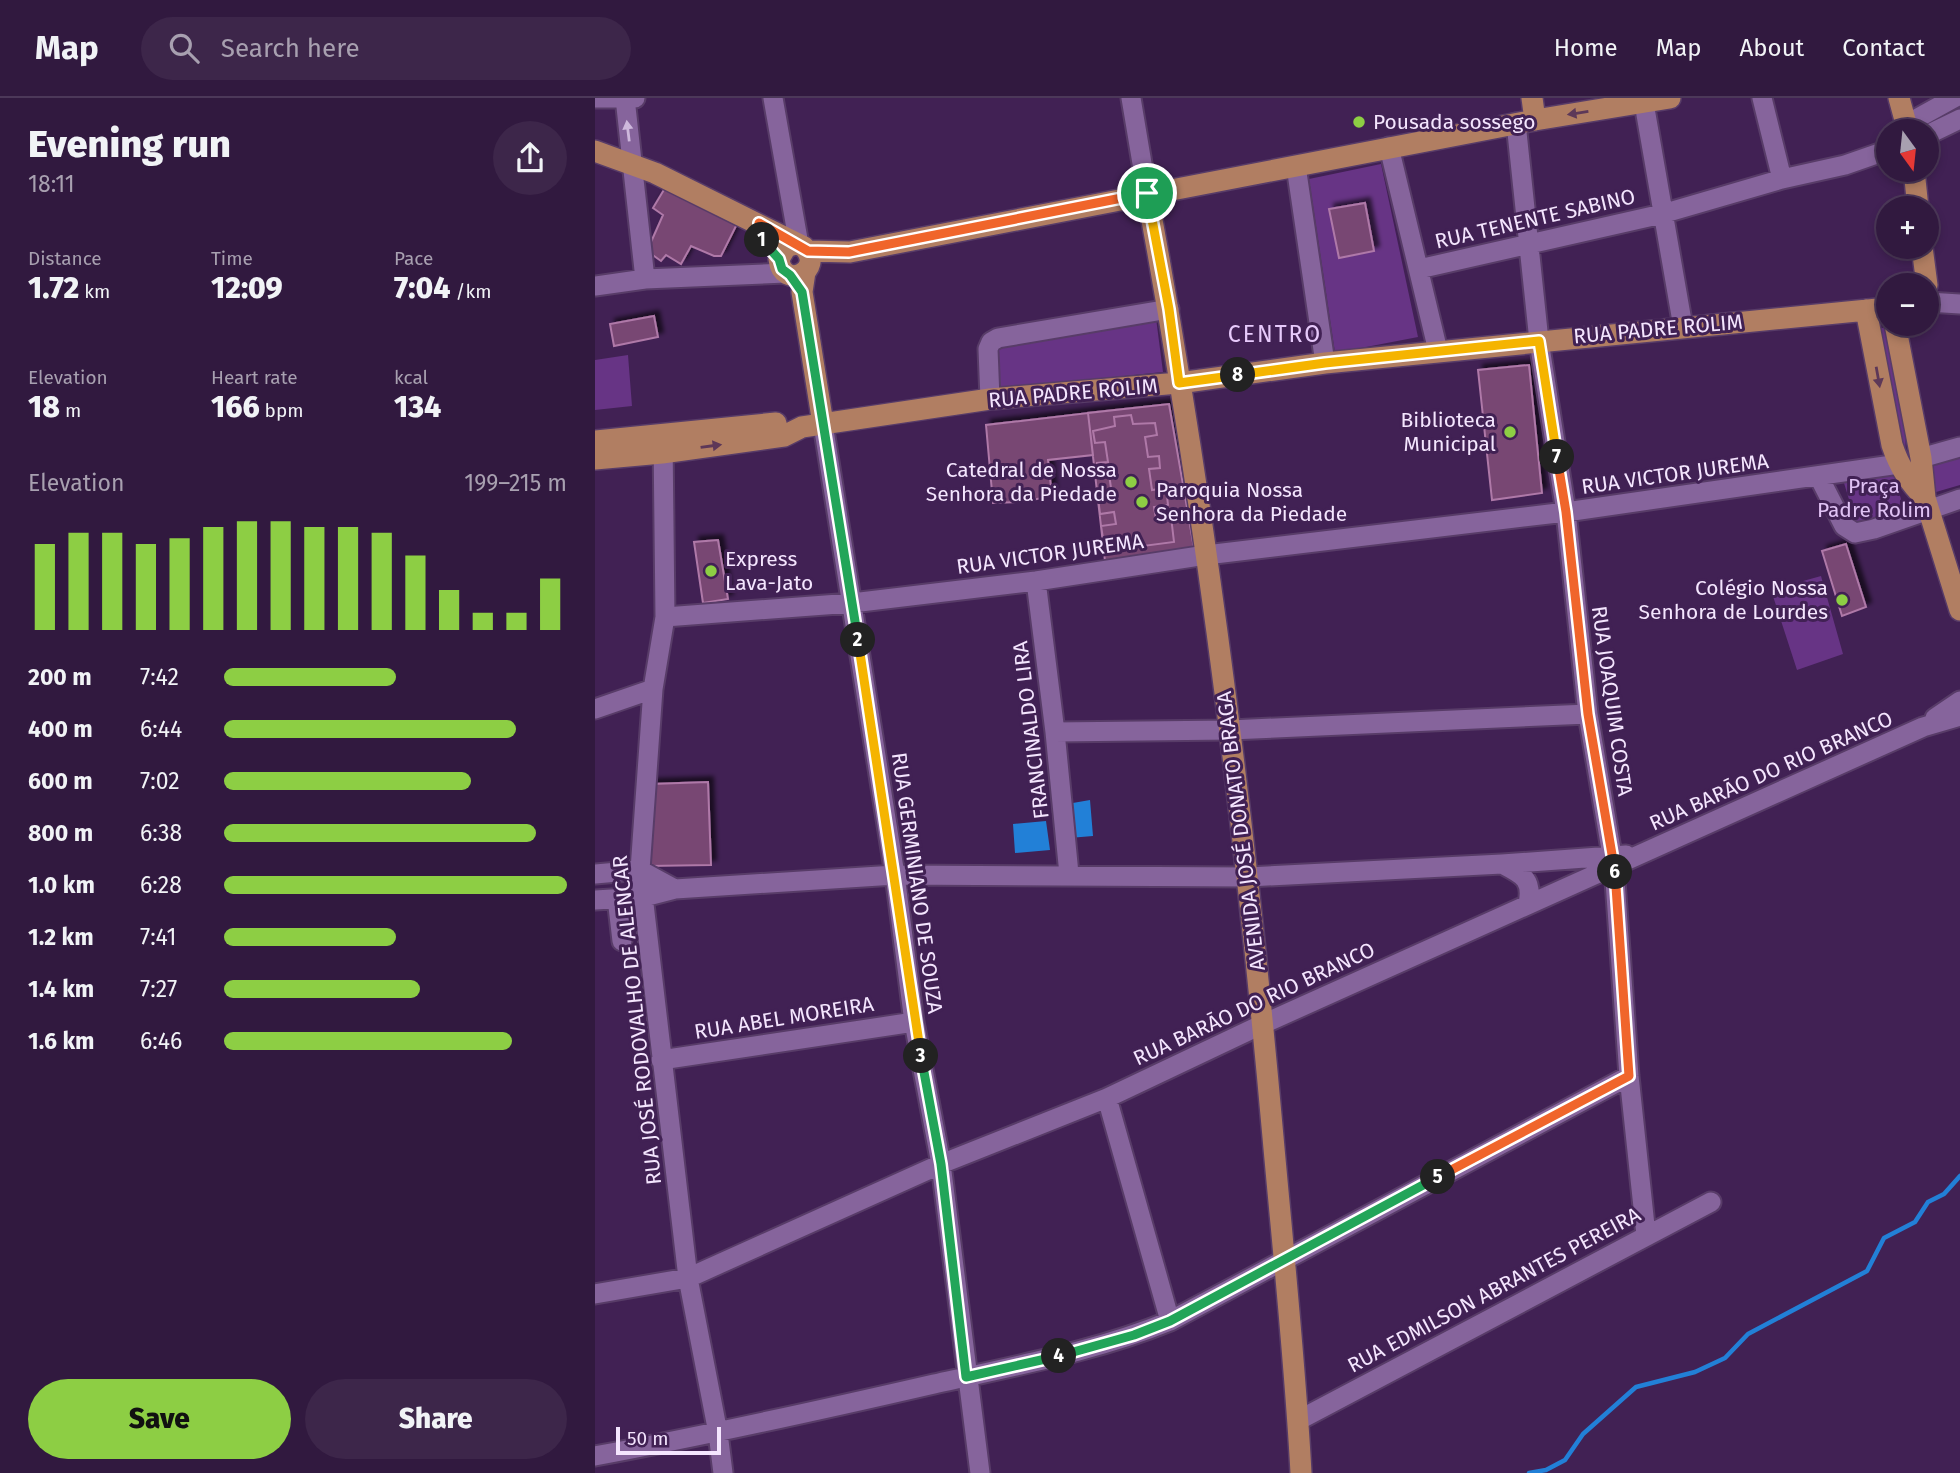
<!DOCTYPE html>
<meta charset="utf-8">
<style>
:root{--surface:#31193f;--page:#3d264a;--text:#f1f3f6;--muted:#a8a0b0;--line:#4c3859;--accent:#8dce44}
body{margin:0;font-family:"Fira Sans",sans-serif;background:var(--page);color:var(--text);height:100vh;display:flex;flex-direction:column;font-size:26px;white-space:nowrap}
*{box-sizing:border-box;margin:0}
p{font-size:23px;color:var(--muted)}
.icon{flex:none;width:38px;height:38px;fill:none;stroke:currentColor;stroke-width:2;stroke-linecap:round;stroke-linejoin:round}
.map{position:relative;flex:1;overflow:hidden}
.drawer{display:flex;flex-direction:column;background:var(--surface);width:595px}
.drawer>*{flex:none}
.needle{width:46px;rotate:165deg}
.tools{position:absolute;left:1281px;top:21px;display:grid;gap:14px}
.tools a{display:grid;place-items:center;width:63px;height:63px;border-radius:50%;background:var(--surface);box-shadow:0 4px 10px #0003,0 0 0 2px var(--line);font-size:35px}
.scale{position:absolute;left:21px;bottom:18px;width:105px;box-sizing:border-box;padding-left:7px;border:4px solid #f4e5fe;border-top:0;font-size:19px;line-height:24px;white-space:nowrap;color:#f4e5fe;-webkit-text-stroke:5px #412154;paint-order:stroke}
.pin{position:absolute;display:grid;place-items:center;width:60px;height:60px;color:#fff;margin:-30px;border:4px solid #fff;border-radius:50%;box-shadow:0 2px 7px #0007}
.km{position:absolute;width:35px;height:35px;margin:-18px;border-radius:50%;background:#222;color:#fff;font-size:19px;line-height:35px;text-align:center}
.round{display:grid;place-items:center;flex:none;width:74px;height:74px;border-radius:37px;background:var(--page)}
.overview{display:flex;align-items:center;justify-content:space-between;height:119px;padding:0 28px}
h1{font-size:38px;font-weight:800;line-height:52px}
.metrics{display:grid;grid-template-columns:repeat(3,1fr);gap:10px;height:119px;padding:7px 28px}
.metrics div{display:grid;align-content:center}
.metrics b{font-size:30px;font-weight:800}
.metrics small{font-size:19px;font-weight:400}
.metrics p{font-size:19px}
.chart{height:196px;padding:14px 28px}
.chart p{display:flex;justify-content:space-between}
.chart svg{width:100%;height:126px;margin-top:7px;stroke:var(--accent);stroke-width:6}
.action{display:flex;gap:14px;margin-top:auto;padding:14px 28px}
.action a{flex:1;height:80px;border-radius:42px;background:var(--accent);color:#111;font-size:28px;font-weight:800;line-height:80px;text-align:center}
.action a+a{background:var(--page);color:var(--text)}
ul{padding:0 28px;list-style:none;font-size:23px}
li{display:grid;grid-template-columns:112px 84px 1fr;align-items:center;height:52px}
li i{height:18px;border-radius:9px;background:var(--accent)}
header{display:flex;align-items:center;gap:42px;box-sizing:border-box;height:98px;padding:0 35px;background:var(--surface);border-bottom:2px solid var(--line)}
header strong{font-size:33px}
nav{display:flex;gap:38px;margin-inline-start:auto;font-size:24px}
.search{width:490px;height:63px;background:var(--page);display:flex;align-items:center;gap:18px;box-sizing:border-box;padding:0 24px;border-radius:38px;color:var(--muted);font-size:26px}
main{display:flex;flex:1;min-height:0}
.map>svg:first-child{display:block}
</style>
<header>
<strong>Map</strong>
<div class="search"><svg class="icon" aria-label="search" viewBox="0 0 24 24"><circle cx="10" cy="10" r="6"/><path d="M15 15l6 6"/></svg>Search here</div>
<nav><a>Home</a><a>Map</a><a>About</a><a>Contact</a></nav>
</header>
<main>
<section class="drawer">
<div class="overview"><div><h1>Evening run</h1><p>18:11</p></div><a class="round"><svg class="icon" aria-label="share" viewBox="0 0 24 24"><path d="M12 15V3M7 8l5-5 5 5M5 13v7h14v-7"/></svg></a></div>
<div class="metrics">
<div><p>Distance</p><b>1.72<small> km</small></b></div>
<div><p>Time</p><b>12:09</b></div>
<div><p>Pace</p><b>7:04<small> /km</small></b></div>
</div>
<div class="metrics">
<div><p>Elevation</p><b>18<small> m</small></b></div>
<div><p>Heart rate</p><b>166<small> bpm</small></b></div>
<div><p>kcal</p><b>134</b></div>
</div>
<div class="chart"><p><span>Elevation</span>199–215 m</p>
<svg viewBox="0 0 160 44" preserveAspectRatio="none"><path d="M5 44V14M15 44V10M25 44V10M35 44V14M45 44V12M55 44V8M65 44V6M75 44V6M85 44V8M95 44V8M105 44V10M115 44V18M125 44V30M135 44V38M145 44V38M155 44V26"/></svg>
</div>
<ul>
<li><b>200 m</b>7:42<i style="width:50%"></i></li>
<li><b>400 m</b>6:44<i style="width:85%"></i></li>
<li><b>600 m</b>7:02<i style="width:72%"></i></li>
<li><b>800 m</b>6:38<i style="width:91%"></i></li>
<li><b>1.0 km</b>6:28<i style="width:100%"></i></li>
<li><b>1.2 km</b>7:41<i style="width:50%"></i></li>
<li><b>1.4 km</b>7:27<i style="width:57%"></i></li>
<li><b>1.6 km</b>6:46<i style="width:84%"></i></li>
</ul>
<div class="action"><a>Save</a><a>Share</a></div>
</section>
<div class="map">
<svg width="1365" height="1375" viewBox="0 0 1365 1375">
<defs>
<filter id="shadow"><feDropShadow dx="5" dy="-5" stdDeviation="2" flood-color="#0009"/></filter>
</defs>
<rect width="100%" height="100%" fill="#412154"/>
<path fill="#673485" d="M786,66L823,239L740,255L714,81Z
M561,220L568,274L404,291L397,246Z
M1291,229C1298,265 1314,320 1310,355L1299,340L1283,231Z
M33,257L37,308L0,312V262Z
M1365,352V387L1341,394L1331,360Z
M1297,370L1310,415L1263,431L1249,385Z
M1226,478L1248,556L1202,572L1176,492Z"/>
<path fill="#2280d7" d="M495,702L498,738L474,740L472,706Z
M451,723L455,752L420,755L418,726Z"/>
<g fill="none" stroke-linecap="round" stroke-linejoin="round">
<path stroke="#2280d7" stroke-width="4.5" d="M934,1375L951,1372L970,1362L988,1336L1041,1289L1100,1274L1130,1260L1153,1236L1272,1173L1289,1140L1320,1124L1333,1104L1349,1096L1365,1078"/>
</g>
<path fill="#784673" stroke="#af79a8" stroke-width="2" filter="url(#shadow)" d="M70,90L142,126L126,158H119L96,148L86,166L71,157L66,163L52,153L68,117L58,110Z
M770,105L779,153L744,160L734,111Z
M59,218L63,239L19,248L15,226Z
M934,267L947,395L897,402L883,272Z
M574,306L599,450L510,463L493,315Z
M493,315L498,357L453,362L457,398L427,404L398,405L391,327Z
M536,317L538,326L560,325L562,337L550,339L553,359L564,358L565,370L554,371L557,392L571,390L573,407L559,409L561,421L576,419L579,444L510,453L506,428L521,426L519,414L505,416L503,399L517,397L514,376L503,378L502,365L513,364L510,344L500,345L498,333L520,328L519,319Z
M123,442L133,501L108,505L99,444Z
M1251,446L1271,509L1247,518L1227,453Z
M113,684L116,767L53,768L56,686Z"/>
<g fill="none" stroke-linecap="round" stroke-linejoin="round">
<g stroke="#583c68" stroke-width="23">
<path id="minor" d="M0,0H40
M30,0L50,181
M178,0L204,147
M536,0L552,95
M1167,0L1187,81
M1049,5L1088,229
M921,25L944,243L971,414L993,616L1019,769L1034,978L1051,1137
M1312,26L1359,0
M1332,37L1365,21
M794,49L843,253
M701,68L730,265
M824,171L1067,116L1187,81L1250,67L1293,52
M0,188L50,181L191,175
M1333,204L1365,206
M395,301L393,251L396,244L403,240L574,211
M228,326L300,777L319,924L346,1066L385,1375
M68,340L70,519L58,591L45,772L93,1180L123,1335L128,1375
M1326,360L1365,349
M1224,379L1249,428L1260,435L1279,431L1365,401
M441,483L460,634L474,776
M70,519L257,505L441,483L611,457L971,414L1304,366
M0,611L58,591
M1340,620L1365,603
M460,634L635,632L993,616
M907,766C928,777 938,781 933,806
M0,776L45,772L80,791
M22,800L27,843
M0,802L49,799L80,791L300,777L653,779L907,766L1031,757
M66,962L319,924
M512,1000L575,1223
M0,1196L93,1180L346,1066L512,1000L668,926L1328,629L1365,618
M704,1322L1116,1104
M0,1358C113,1337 226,1312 339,1286C418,1268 499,1254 575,1223L1034,978"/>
</g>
<g stroke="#583c68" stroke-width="24">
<path id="major" d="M937,0L940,22
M1304,0L1313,33
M0,53L60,75L209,149C231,173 187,193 184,161L191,149L200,146
M1319,72L1323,110
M552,95C610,407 650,723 678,1039C688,1151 700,1263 706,1375
M1327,149L1332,187
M213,153L255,154L940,22L1075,0
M210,174L207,194L228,326
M1271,212L1297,347C1304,368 1314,385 1330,400
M1300,226L1326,360L1330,400L1365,512
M0,343L181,325
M0,361L67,355L189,338L207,329L395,301L584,285L730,265L1293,210"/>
</g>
<use href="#minor" stroke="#86649c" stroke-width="19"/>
<use href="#major" stroke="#b17e62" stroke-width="21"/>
</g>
<defs><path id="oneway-solid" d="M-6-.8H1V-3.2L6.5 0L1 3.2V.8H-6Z" transform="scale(1.75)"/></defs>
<g fill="#5d3858">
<use href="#oneway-solid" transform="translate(983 15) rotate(171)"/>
<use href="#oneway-solid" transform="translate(1283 279) rotate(80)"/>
<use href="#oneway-solid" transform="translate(116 348) rotate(-8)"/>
</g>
<use fill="#ceb8dc" href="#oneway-solid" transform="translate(33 33) rotate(-97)"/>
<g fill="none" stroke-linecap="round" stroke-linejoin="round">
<g stroke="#fff" stroke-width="14">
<path id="split-1" d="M167,142L164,125L213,153L254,154L552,95"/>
</g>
<g stroke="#fff" stroke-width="14">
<path id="split-2" d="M167,142L184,161L187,171L195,177L207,194L263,542"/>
</g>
<g stroke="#fff" stroke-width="14">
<path id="split-3" d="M263,542L326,958"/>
</g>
<g stroke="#fff" stroke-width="14">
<path id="split-4" d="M326,958L346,1066L371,1279L464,1258"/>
</g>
<g stroke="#fff" stroke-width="14">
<path id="split-5" d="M464,1258L539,1237L575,1223L843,1079"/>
</g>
<g stroke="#fff" stroke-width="14">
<path id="split-6" d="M843,1079L1034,978L1020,774"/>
</g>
<g stroke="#fff" stroke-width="14">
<path id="split-7" d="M962,359L971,414L993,616L1020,774"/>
</g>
<g stroke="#fff" stroke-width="14">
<path id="split-8" d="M643,277L730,265L944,243L962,359"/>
</g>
<g stroke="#fff" stroke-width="14">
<path id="split-9" d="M552,95L574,211L584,285L643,277"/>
</g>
<use href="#split-1" stroke="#f0652b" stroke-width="9"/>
<use href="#split-2" stroke="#22a559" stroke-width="9"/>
<use href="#split-3" stroke="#f5b400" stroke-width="9"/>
<use href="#split-4" stroke="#22a559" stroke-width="9"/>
<use href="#split-5" stroke="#22a559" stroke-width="9"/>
<use href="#split-6" stroke="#f0652b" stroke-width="9"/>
<use href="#split-7" stroke="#f0652b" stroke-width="9"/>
<use href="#split-8" stroke="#f5b400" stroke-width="9"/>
<use href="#split-9" stroke="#f5b400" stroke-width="9"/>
</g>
<g fill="#8dce44" stroke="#412154" stroke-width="2.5">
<circle cx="764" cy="24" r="7"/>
<circle cx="915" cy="334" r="7"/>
<circle cx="536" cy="384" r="7"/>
<circle cx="547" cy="404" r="7"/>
<circle cx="116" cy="473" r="7"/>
<circle cx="1247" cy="502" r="7"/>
</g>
<g text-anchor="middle" stroke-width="6" stroke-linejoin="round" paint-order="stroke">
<g font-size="21" fill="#f4e5fe" stroke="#412154" text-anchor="start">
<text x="778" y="31">Pousada sossego</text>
<text x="901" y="329" text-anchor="end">Biblioteca<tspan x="901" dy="24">Municipal</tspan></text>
<text x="522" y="379" text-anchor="end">Catedral de Nossa<tspan x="522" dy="24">Senhora da Piedade</tspan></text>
<text x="561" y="399">Paroquia Nossa<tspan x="561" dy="24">Senhora da Piedade</tspan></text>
<text x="130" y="468">Express<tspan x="130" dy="24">Lava-Jato</tspan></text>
<text x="1233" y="497" text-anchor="end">Colégio Nossa<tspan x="1233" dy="24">Senhora de Lourdes</tspan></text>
</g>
<g font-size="21" fill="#f4e5fe" stroke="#412154">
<text transform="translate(940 121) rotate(-13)" y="7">RUA TENENTE SABINO</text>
<text transform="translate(1063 231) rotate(-5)" y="7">RUA PADRE ROLIM</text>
<text transform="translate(478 295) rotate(-5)" y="7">RUA PADRE ROLIM</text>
<text transform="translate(1080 376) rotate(-8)" y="7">RUA VICTOR JUREMA</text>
<text transform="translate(455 456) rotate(-8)" y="7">RUA VICTOR JUREMA</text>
<text transform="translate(1017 603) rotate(82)" y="7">RUA JOAQUIM COSTA</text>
<text transform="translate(436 632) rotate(-97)" y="7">FRANCINALDO LIRA</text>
<text transform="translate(1176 673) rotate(-24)" y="7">RUA BARĀO DO RIO BRANCO</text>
<text transform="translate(646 733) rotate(-97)" y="7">AVENIDA JOSÉ DONATO BRAGA</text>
<text transform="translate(322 785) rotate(82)" y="7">RUA GERMINIANO DE SOUZA</text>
<text transform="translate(659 906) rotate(-25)" y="7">RUA BARĀO DO RIO BRANCO</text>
<text transform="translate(189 920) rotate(-9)" y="7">RUA ABEL MOREIRA</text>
<text transform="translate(42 922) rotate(-96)" y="7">RUA JOSÉ RODOVALHO DE ALENCAR</text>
<text transform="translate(899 1192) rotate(-28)" y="7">RUA EDMILSON ABRANTES PEREIRA</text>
</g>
<g font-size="21" fill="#e0c2f4" stroke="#412154">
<text x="1279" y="395">Praça<tspan x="1279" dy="24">Padre Rolim</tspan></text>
</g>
<g font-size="23" letter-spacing="2" fill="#e7cafb" stroke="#412154">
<text x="680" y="244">CENTRO</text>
</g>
</g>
</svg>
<div class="tools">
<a><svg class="needle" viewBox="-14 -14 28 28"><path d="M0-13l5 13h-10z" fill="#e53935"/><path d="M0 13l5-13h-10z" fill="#a8a0b0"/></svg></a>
<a>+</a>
<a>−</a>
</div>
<div class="scale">50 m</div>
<div class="pin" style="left:552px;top:95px;background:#1e9e55"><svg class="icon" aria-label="arrive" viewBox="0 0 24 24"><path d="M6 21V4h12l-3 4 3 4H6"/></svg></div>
<b class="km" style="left:167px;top:142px">1</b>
<b class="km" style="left:263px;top:542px">2</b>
<b class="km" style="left:326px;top:958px">3</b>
<b class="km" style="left:464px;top:1258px">4</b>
<b class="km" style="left:843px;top:1079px">5</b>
<b class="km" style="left:1020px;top:774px">6</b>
<b class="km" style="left:962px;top:359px">7</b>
<b class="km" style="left:643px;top:277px">8</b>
</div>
</main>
